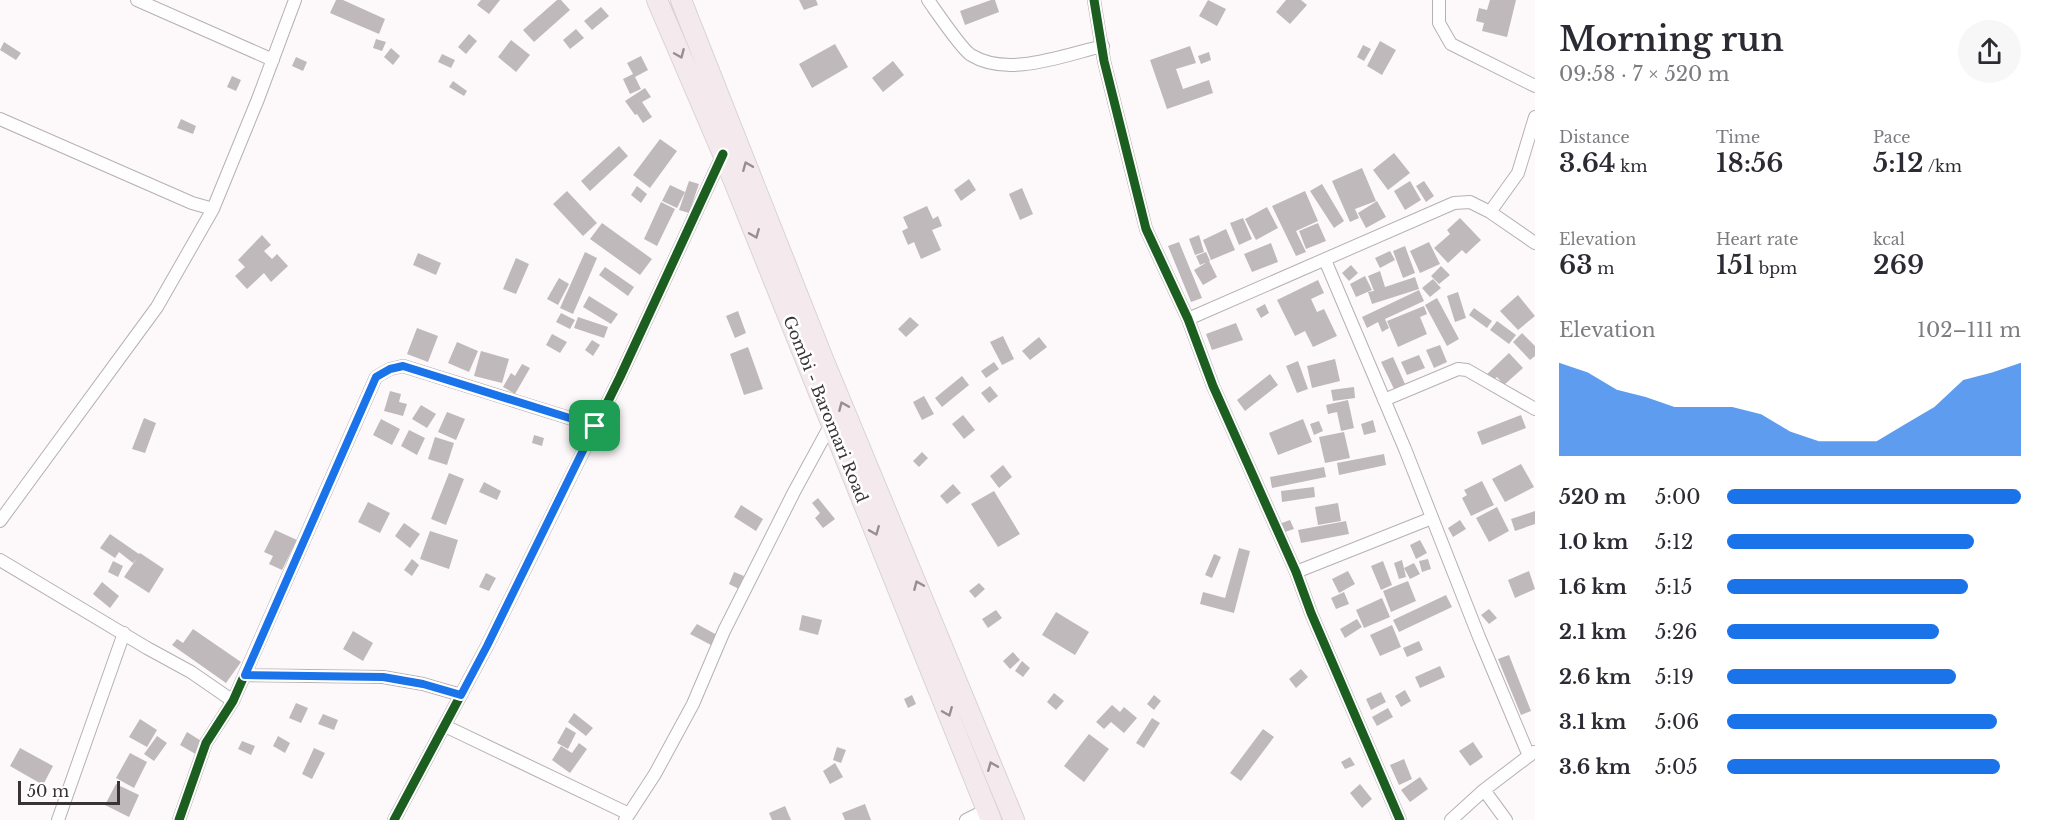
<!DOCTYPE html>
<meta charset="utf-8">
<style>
:root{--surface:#fff;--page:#f7f7f7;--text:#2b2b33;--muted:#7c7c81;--accent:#1a73e8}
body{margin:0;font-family:"Libre Baskerville",serif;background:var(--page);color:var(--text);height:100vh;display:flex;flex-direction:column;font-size:22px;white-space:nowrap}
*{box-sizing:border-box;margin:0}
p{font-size:20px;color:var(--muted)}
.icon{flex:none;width:33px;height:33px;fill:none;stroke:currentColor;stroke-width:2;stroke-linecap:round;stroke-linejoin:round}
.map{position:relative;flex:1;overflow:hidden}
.panel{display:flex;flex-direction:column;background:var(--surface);width:510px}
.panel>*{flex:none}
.scale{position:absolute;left:18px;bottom:15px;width:102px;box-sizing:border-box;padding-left:6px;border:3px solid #393335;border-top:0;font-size:16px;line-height:21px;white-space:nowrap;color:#393335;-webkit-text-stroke:4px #fff;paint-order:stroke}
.pin{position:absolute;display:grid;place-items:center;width:51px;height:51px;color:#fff;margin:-26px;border-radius:12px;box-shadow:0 3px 9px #0006}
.round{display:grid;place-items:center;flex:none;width:63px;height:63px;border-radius:32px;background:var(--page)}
.headline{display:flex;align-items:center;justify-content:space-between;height:102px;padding:0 24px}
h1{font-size:33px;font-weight:600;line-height:45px}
.metrics{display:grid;grid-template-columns:repeat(3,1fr);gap:9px;height:102px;padding:6px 24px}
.metrics div{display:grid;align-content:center}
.metrics b{font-size:26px;font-weight:600}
.metrics small{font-size:16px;font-weight:400}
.metrics p{font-size:16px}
.chart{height:168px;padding:12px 24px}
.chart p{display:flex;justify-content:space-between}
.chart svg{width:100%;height:108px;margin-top:6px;fill:var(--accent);opacity:.7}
ul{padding:0 24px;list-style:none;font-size:20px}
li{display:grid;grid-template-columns:96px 72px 1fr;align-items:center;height:45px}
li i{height:15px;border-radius:8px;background:var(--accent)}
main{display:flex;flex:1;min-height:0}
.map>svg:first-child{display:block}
</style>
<main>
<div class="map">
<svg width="1535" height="820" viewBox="0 0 1535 820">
<rect width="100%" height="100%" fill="#fdf8fa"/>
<path fill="#bfb9bb" d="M336,0H343L385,19L379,34L330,13Z
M481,0H500L489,14L477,5Z
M557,0H561L570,10L534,42L523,30Z
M799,0H816L818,5L804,10Z
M991,0H995L999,12L965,25L960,11Z
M1208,0L1226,9L1217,26L1199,16Z
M1286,0H1301L1307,5L1290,24L1276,12Z
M1490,0H1516L1507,37L1482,31L1484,23L1476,21L1479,8L1487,10Z
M601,7L609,16L592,30L584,21Z
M576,29L584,38L570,49L563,40Z
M469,34L477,41L466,54L458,47Z
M376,39L386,42L382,51L373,48Z
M511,40L530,55L516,72L498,57Z
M1380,41L1396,50L1382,75L1367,66Z
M4,42L21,53L16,60L0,50Z
M835,44L848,67L812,88L799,64Z
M1363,45L1371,49L1364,61L1357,57Z
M1190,46L1196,63L1176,69L1183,89L1209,80L1213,93L1167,109L1150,60Z
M391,48L400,56L393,65L384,57Z
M1209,52L1211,60L1201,64L1198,56Z
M442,54L455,60L451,68L438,62Z
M641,56L648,70L635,77L641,89L630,94L623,79L633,74L627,63Z
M296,57L307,62L303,71L292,66Z
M893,61L904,75L883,92L872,78Z
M232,76L241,80L236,91L227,87Z
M453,81L467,91L464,96L449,87Z
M645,88L651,97L642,102L652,117L643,123L637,114L635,115L625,101Z
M181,119L196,126L193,134L177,128Z
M660,139L677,151L650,188L633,175Z
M619,146L628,156L590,191L581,181Z
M1394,153L1410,173L1388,190L1373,170Z
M1362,168L1376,201L1355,209L1359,218L1350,222L1332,181Z
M969,179L976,190L961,201L954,190Z
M689,181L699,184L689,213L679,210Z
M1410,181L1421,200L1405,210L1394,191Z
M1424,181L1434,196L1426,202L1416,186Z
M1322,184L1344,221L1334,228L1310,191Z
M670,185L685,192L677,208L662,201Z
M637,186L647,194L641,203L631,195Z
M1022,188L1033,214L1020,220L1009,194Z
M567,191L597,223L583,236L553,204Z
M1305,191L1318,221L1296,231L1306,252L1296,256L1272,206Z
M1377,201L1386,217L1366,228L1358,213Z
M661,202L675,209L657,246L644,239Z
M927,206L933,219L938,216L942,226L932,230L941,250L921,259L914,242L908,245L902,231L908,228L903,217Z
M1267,207L1278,228L1256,240L1245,219Z
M1243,218L1252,239L1239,245L1230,223Z
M1460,218L1481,240L1466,254L1462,250L1448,263L1434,248L1450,234L1447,230Z
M602,223L652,259L640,275L590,239Z
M1318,223L1326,241L1306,249L1299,231Z
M1226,229L1235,250L1211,260L1203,240Z
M262,235L271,245L264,251L272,259L277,254L288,266L271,282L264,273L247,289L235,276L245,267L238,260Z
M1199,235L1204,252L1195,255L1189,239Z
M1179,242L1202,298L1191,302L1168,246Z
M1429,242L1440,264L1420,273L1410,251Z
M1271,243L1278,262L1252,272L1244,254Z
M1405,246L1415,273L1403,278L1393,251Z
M1390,251L1395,260L1380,268L1375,258Z
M585,252L597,258L573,314L560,308Z
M1206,252L1210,261L1200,265L1196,256Z
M418,253L441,263L436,275L413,265Z
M516,258L529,264L516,294L503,289Z
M1209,261L1217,277L1203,285L1194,270Z
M1351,265L1358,273L1349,281L1342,273Z
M1441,266L1450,275L1439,284L1431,276Z
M605,267L634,287L628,296L599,275Z
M1380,271L1385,287L1415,277L1419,289L1372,304L1368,292L1374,291L1368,276Z
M1365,276L1372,290L1356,297L1350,284Z
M559,278L569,284L558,305L547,299Z
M1433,279L1441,288L1430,297L1422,288Z
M1318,280L1324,293L1311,299L1317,312L1324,309L1337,336L1313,347L1305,331L1295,336L1277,300Z
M1419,290L1424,301L1385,319L1389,328L1382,332L1378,322L1367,328L1362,317Z
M1458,292L1466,318L1455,322L1447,296Z
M1518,295L1535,316L1518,330L1500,311Z
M589,296L618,314L611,324L583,307Z
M1437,298L1459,339L1447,346L1425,305Z
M1265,304L1269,313L1261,318L1256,309Z
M1424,306L1427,314L1420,317L1427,334L1398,347L1387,321Z
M1474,308L1492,321L1487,328L1469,315Z
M738,311L746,333L735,338L726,316Z
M561,313L575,320L570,329L556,322Z
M578,317L608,327L604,338L574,328Z
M910,317L919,325L906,337L898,329Z
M1497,321L1516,335L1509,344L1490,330Z
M1236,323L1243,340L1212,350L1206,334Z
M417,328L438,336L428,362L407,354Z
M1522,333L1535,346V356L1530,360L1513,342Z
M552,334L567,342L560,353L546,345Z
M1003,336L1014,359L1002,365L990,342Z
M1039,337L1047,347L1030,360L1022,351Z
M592,340L600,345L593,356L585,350Z
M457,342L478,351L469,372L448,363Z
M1440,345L1447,362L1434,368L1426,350Z
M748,347L763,389L744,395L730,354Z
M481,351L509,359L502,383L474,376Z
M1509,353L1523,368L1504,385L1497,377L1492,381L1486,375Z
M1419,355L1425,368L1407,375L1401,362Z
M1393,357L1405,384L1394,389L1381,362Z
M1335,359L1340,381L1312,388L1307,366Z
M1298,361L1308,389L1297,393L1286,366Z
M994,362L999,369L986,378L981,371Z
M522,364L530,368L515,394L503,387L511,373L515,376Z
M1270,374L1278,385L1245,411L1237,400Z
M962,376L969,385L942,407L935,398Z
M990,386L998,396L989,403L981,393Z
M1354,387L1355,398L1333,401L1331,390Z
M390,391L401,394L399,402L407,404L403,416L384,411Z
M924,396L934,414L922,420L913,402Z
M1348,400L1354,428L1341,431L1337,412L1328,414L1326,405Z
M421,405L436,414L427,428L412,419Z
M447,412L465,419L456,440L438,432Z
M963,415L975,430L964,439L952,424Z
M1521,415L1526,428L1482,445L1477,432Z
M144,418L156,423L145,453L132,449Z
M381,419L400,429L392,445L373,435Z
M1303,419L1312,442L1278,455L1269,433Z
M1373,420L1376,432L1364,435L1361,424Z
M1319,421L1323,431L1314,435L1310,424Z
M409,430L425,438L417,455L401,446Z
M1344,432L1350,458L1325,463L1319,437Z
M534,435L544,438L542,446L532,443Z
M435,437L454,443L447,465L428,459Z
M922,452L928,458L919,467L913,461Z
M1384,454L1386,465L1339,475L1337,463Z
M1521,464L1534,487L1505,502L1492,479Z
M1003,465L1012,477L999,488L990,476Z
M1324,467L1326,477L1272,488L1270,477Z
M449,473L464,479L446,525L431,519Z
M1482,481L1494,505L1471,516L1462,498L1467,495L1464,490Z
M484,482L501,491L497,500L479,492Z
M953,484L961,493L947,504L940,496Z
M1314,487L1315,497L1282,502L1281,491Z
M994,491L1020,534L998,547L971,504Z
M818,498L835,519L823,528L815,518L820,513L812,503Z
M368,502L390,513L380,533L358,522Z
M1338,503L1341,521L1318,525L1315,507Z
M741,505L763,519L756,531L734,517Z
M1497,507L1509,531L1489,542L1476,518Z
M1535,511V524L1515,531L1511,519Z
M1290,520L1294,529L1282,533L1279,524Z
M1460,520L1466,529L1453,537L1448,528Z
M1346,521L1349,534L1301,543L1298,530Z
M404,523L420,534L410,548L395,536Z
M275,530L297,540L282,570L269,564L273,556L264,552Z
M430,531L458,540L449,569L420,559Z
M110,534L139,554L140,553L164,569L149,593L124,577L137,558L133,563L119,552L115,558L100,548Z
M1420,540L1427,553L1416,559L1410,545Z
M1239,548L1250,551L1234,613L1200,604L1203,592L1225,598Z
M1214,554L1221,557L1212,578L1205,575Z
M412,559L419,565L412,576L404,570Z
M1428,559L1431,569L1422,572L1419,561Z
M1402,560L1406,577L1399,579L1394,563Z
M113,561L123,566L118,577L108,572Z
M1383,561L1392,585L1381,590L1371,566Z
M1414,563L1420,574L1410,579L1404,568Z
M1348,571L1355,584L1339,593L1332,579Z
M1529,571L1535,589L1515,598L1508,580Z
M734,572L744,576L739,589L729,584Z
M486,573L496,578L489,591L479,587Z
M1408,581L1416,601L1391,612L1383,591Z
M102,582L119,596L110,608L93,594Z
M979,583L985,589L975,598L969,591Z
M1344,592L1349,604L1336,609L1331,598Z
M1446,595L1452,607L1399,632L1393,620Z
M1382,598L1390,617L1364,628L1356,610Z
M1489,609L1497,618L1489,624L1481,615Z
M996,610L1002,618L988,628L982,619Z
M1056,612L1089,632L1075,655L1042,635Z
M802,615L822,620L818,635L799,630Z
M1357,619L1362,627L1345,638L1340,629Z
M697,624L717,635L711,645L690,634Z
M1392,625L1401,647L1380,656L1370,635Z
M193,629L241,662L226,683L172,645L177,639L183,643Z
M353,631L373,643L363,661L343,649Z
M1419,641L1423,650L1407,657L1403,648Z
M1013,652L1020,660L1010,669L1003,661Z
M1509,655L1531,711L1521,715L1498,659Z
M1022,661L1030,668L1023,677L1015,671Z
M1440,666L1445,677L1420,688L1415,677Z
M1301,669L1308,677L1296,688L1289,679Z
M1405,690L1411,701L1401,707L1395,696Z
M1381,692L1386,702L1371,710L1366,699Z
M1054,693L1064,701L1056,710L1047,702Z
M912,695L916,704L908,708L904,699Z
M1154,695L1161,701L1154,710L1147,704Z
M296,703L308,708L301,723L289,718Z
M1112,705L1120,712L1124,707L1137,718L1124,733L1111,722L1104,729L1096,722Z
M1388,708L1393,717L1377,726L1372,717Z
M574,713L593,728L586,736L568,722Z
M323,714L338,720L334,730L318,724Z
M1152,718L1160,723L1144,748L1136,743Z
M140,719L157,730L147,747L129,737Z
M566,727L576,733L568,749L557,743Z
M1263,729L1274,737L1241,781L1230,773Z
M187,732L206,744L199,756L180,745Z
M1089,734L1109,749L1084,782L1064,766Z
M157,736L167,743L154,761L144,754Z
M278,736L290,743L285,753L273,746Z
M242,741L255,746L251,755L238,749Z
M1473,742L1483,757L1470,766L1459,751Z
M579,743L587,749L570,773L552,760L561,746L572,753Z
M837,747L846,750L841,763L833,760Z
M20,748L53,766L43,785L10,766Z
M314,748L325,753L312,779L302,774Z
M130,753L147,762L134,788L116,778Z
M1350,757L1355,765L1345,769L1341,762Z
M1404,759L1412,779L1399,785L1390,765Z
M835,763L843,777L830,784L823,771Z
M1420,777L1428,789L1410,802L1401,790Z
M116,784L139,795L129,817L105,805Z
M1360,784L1372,799L1362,808L1350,793Z
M865,804L871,820H845L842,813Z
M785,806L791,820H772L769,813Z"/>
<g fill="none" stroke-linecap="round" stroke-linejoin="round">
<g stroke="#b6b1b3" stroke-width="14">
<path id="street" d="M137,0L273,60
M928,0C936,11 962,50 971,55C1008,78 1064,55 1103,46
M1094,0L1104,61L1146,229L1188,319L1213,386L1296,572L1311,613L1400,820
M1439,0V23L1451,44L1535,86
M0,119L192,203L213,209
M1490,212L1518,173L1535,117
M1325,260L1405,449L1479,637L1529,756
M1188,319L1454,203L1470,202L1490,212L1535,243
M1384,400L1458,369L1467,370L1535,409
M0,521L157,307L213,209L258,99L295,0
M0,560L147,648L191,672L233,701
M1296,572L1432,518
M245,675L383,677L423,684L461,695
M445,726L629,814
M1484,790L1506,820
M58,820L124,633
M179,820L206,743L233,701L376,377L390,369L403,366L595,426
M394,820L487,646L620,377L723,154
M625,820L655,774L693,704L724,631L794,492L831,424
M966,820L988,809
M1451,820L1484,790L1534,752"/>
</g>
<g stroke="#d7d4d5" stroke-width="22">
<path id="primary" d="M657,0L723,154L991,820
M681,0L823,359L1014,820"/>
</g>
<use href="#street" stroke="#fffefe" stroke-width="12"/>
<use href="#primary" stroke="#f4eaee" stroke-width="20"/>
<g stroke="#fff" stroke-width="13">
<path id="cycleway" d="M1094,0L1104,61L1146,229L1188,319L1213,386L1296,572L1311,613L1400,820
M179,820L206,743L233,701L376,377L390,369L403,366L595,426
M394,820L487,646L620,377L723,154"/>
</g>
<use href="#cycleway" stroke="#1b5e20" stroke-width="9"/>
</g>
<defs><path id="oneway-chevron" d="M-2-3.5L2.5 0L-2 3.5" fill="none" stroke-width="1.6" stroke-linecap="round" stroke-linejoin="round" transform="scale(1.5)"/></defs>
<g stroke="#968e92">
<use href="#oneway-chevron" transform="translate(680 54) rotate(67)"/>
<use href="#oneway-chevron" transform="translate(747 166) rotate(-112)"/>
<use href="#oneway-chevron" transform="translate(755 234) rotate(68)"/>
<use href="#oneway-chevron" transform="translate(843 406) rotate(-113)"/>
<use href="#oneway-chevron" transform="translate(875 531) rotate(68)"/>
<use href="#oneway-chevron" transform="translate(918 585) rotate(-113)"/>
<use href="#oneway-chevron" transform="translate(948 712) rotate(68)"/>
<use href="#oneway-chevron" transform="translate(992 766) rotate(-112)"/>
</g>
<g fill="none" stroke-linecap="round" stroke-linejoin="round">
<g stroke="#fff" stroke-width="12">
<path id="route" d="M403,366L595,426L487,646L461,695L423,684L383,677L245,675L376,377L390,369Z"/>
</g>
<use href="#route" stroke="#1a73e8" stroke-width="8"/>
</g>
<g text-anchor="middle" stroke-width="5" stroke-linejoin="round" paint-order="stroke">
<g font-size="16" fill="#393335" stroke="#fff">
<text transform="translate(826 409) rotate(68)" y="6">Gombi - Baromari Road</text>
</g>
</g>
</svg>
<div class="scale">50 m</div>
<div class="pin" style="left:595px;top:426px;background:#1e9e55"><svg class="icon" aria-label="arrive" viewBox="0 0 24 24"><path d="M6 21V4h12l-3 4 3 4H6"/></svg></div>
</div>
<section class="panel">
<div class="headline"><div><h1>Morning run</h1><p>09:58 · 7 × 520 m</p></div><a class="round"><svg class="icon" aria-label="share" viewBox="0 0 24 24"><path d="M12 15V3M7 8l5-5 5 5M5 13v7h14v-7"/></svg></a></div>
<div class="metrics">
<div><p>Distance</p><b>3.64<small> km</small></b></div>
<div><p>Time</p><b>18:56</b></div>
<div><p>Pace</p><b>5:12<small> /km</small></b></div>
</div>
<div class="metrics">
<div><p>Elevation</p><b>63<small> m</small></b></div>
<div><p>Heart rate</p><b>151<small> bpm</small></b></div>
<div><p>kcal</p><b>269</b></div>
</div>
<div class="chart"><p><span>Elevation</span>102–111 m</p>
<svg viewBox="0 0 160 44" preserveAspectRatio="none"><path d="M0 44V6L10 10L20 17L30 20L40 24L50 24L60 24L70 27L80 34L90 38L100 38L110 38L120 31L130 24L140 13L150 10L160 6V44z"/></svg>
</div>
<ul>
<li><b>520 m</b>5:00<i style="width:100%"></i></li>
<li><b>1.0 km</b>5:12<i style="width:84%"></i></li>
<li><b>1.6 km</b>5:15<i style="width:82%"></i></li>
<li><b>2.1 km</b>5:26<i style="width:72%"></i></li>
<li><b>2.6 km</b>5:19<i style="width:78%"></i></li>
<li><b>3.1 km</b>5:06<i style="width:92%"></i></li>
<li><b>3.6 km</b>5:05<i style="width:93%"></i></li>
</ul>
</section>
</main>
